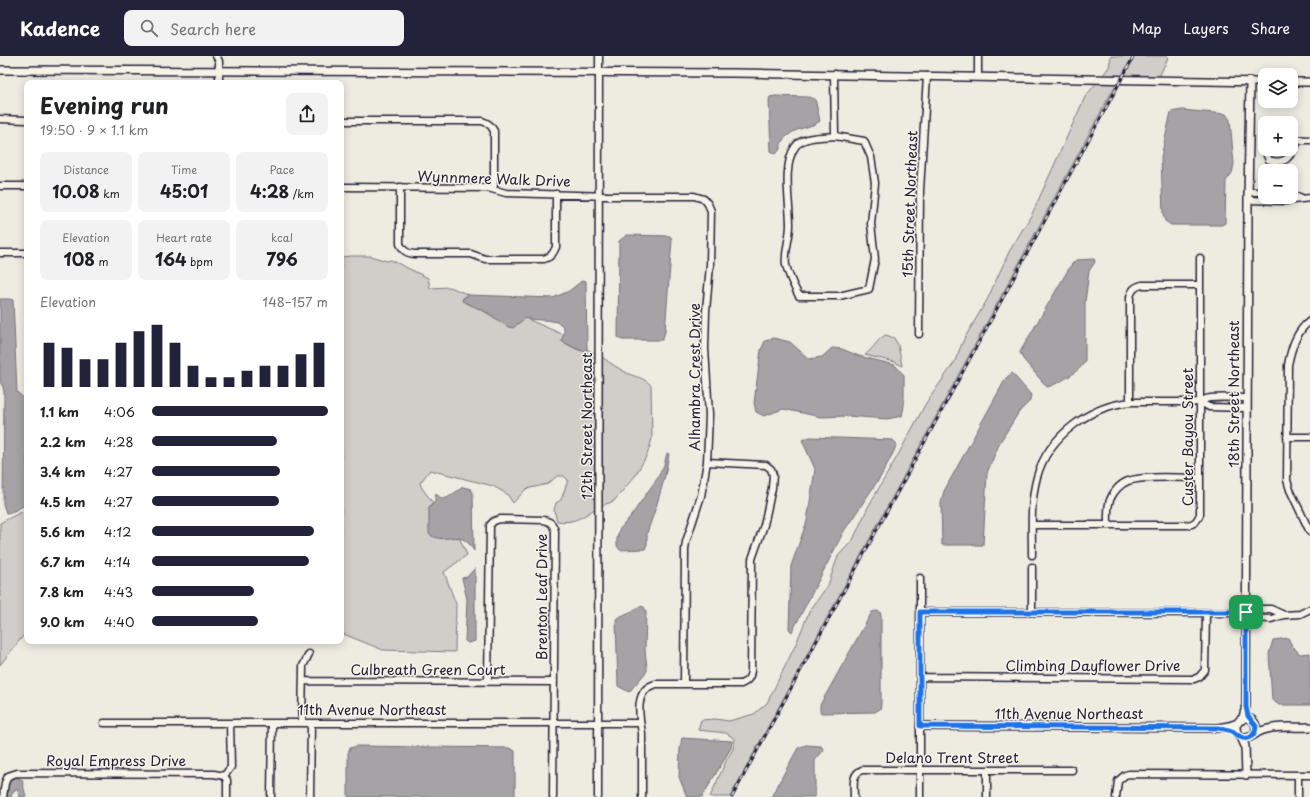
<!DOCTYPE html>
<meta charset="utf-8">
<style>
:root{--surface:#fff;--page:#f2f2f2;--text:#202124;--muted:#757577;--accent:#22223b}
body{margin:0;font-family:"Playpen Sans",sans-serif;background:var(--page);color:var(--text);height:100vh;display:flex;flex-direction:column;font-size:15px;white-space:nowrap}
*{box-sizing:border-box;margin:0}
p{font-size:13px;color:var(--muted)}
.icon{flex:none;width:22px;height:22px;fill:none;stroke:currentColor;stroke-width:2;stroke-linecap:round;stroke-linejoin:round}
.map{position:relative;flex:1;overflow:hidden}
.drawer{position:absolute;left:24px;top:24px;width:320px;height:564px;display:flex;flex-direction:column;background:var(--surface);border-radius:8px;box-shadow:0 2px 10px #0003}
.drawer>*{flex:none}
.controls{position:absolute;left:1258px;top:12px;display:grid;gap:8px}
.controls a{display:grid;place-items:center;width:40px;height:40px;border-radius:8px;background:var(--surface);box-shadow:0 2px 10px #0003;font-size:20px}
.pin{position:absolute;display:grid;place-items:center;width:34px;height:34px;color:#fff;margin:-17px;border-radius:8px;box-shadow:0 2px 6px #0006}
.round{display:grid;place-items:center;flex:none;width:42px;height:42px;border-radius:8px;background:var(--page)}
.head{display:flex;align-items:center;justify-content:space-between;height:68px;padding:0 16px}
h1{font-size:22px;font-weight:700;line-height:30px}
.stats{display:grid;grid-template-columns:repeat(3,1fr);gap:6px;height:68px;padding:4px 16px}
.stats div{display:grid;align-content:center;border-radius:8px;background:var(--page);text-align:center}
.stats b{font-size:17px;font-weight:700}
.stats small{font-size:11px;font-weight:400}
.stats p{font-size:11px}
.chart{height:112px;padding:8px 16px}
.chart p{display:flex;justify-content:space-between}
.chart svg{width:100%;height:72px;margin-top:4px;stroke:var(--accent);stroke-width:6}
ul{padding:0 16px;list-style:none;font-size:13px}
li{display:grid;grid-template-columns:64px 48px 1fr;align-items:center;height:30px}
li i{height:10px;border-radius:5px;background:var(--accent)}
header{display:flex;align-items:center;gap:24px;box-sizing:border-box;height:56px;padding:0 20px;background:var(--accent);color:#fff}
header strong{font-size:19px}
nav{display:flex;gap:22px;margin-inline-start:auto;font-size:14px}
.search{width:280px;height:36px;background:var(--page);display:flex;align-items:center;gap:10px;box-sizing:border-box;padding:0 14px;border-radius:8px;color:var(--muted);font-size:15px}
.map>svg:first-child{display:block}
</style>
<header>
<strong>Kadence</strong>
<div class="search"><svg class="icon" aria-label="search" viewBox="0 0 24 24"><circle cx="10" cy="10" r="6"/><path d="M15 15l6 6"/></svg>Search here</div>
<nav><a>Map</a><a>Layers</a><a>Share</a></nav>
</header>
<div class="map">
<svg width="1310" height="741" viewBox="0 0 1310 741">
<rect width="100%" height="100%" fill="#eeebe1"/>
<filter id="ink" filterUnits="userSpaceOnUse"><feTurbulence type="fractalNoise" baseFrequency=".025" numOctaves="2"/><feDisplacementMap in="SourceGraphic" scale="8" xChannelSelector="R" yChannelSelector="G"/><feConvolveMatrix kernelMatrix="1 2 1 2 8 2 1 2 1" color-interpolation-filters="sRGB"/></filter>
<g filter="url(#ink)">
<path fill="#d1cdc9" stroke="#7a7882" d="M1111,0H1168L1167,4L1159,21L1102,20L1109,11Z
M1097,26H1117L730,741H710L726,705L733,693L735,683L726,677L698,674L701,664L715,663L729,665L754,658L767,647L795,590L809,556L828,529L838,500L853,484L868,451L898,399L926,347L954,307L964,283L987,244L1009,196L1032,158L1085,41Z
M352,200H370L387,205L391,204L428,222L430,232L450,231L469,239L463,242L495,262L518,267L525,262L564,279L562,285C569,289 576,294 584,295L587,293L596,298V452C583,461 573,468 557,465L554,454L556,447L561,444L568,424L564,420H557L548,428L526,433L513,447L507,438L493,430L430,414L420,427L422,432L433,447L429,452L430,463L429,472L444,482L447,481H459L467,499L444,516L456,548L455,596L383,594L341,577V201Z
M886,279L894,282L898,289L902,310L895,306L865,299C874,292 878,282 886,279Z
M602,301C610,307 619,313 629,318C639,322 642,321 651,329L652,383L647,399L635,420L614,445L601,450Z
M27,453V575L0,609V467Z"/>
<path fill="#a6a3a6" stroke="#716f7b" d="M775,40L808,41L815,43L820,65C812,71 802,71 793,76C790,78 785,81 783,84C780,89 782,92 776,98L771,95L769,44L770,41Z
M1182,54L1226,58L1230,64L1234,108L1232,117L1226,125L1225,167L1222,169H1171L1165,165L1163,158L1161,101L1171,56Z
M627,179L670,180L672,183L665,276L662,284H622L618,281L619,192V185Z
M1094,203L1095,206L1089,215L1085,246V305C1082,314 1057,329 1047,331L1023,303L1020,296L1071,209L1076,204Z
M583,224L586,225L587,293L584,295L579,294L561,285C562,282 564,279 564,276C566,260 533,266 525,262L513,272L508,271L488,257L462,245L463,242L469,239L553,242L569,235Z
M0,243H9L13,244L17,336L27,345V448L10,457H6L3,448L4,336L3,331L0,326Z
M774,282L790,286L809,303L822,301L832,292L842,293L859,300L895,309L904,319V350L902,360L887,363L847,360L821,361L783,353L764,360L756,356L754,347L761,294L765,285Z
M1012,317L1031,339L1030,345L1019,356L1000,386L987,417L983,489H942L941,446L944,435L1006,322Z
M810,381L893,384L897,388L893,397L881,420L844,475L792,576L789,573L791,510L807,465L815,413L802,384Z
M667,397L669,398L665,420L656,451L647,477V488L645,493L620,494L617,490V483L619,474L631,460L658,421L664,409Z
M463,431L471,433L473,437L474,495C459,469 446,491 429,478V452L435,446V438H436L441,442H447Z
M475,512V585L468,587L465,585L467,543L462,522L467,521Z
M640,550L644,551L646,555L645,594L647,612V615L629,636L618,630L616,564L617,562L632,555Z
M876,555L880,556L881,560V649L880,653L875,656L822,657L820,656V649L872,556Z
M1288,582L1292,590L1300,598L1310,597V649H1279L1272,644L1269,598L1273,584Z
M682,682L732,685L731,692L702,741H687L679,721L680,692Z
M806,689L821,690L824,694L815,704V741H771L798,692Z
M357,690L509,692L515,695V741H348V697L350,692Z
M16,721L22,724L26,741H20L17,733L13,735L11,741H6L8,729L10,722Z"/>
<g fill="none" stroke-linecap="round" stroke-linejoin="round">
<g stroke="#22223b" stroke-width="9">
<path id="minor" d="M216,0L219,5V27
M834,18L835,80
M978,21V0
M0,63L27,64
M341,65H482C488,67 491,69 494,75V129L493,133
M835,80L864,85L871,101L875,127L871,168L875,203L869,233L839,240H799C793,229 789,221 786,209C784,197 790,182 790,169C790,147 782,110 795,91C802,80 823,81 835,80Z
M1291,83L1310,84
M1266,93L1265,95L1269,104C1288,110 1291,98 1299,84
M0,130H27
M341,131L488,132L506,137L610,140H694L704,143L708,148L711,155L710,209L706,255L705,292L709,359L707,406L701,440L686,486L685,494L684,628
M400,131V188C404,195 406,197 414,198H471L485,203H544C551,201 553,198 556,191V138
M1248,136H1265
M1291,138L1302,142
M1248,144L1285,145L1310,142
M0,197H27
M1310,265C1296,275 1291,293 1288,309L1287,424L1290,434L1310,476
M919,278L920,134L927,20
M1130,346V241C1132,234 1134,231 1142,229H1200
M1200,346L1209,351L1247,352
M1287,381H1310
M1032,469H1187C1195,468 1197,465 1200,458V202
M1108,469C1108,461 1107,452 1110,444C1113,436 1120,428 1128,425C1145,419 1181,422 1200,422
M1032,499C1032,473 1030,446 1037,421C1048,380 1091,349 1132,346C1148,346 1165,346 1181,346C1187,346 1193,347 1199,346C1203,345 1206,342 1210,342C1222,341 1235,342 1247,342
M1032,511V555
M1246,553H1271L1284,559
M920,556L1246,557
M1246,562L1271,563L1284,559L1300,558L1310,553
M920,621L1194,623L1199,621L1205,614L1206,557
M303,625L554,626
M488,625L490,469L494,465L500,463L544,464C551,466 553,468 555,475L553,741
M104,667H640
M302,667L303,610L309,598
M224,720L231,711L230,667
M3,741L5,727L8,720L17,717L214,718L224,720L227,724V741
M271,741L272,667
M310,741L311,667
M598,741L599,0
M642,741V677C639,660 634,633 656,628H741C748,625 750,622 751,615L752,503L764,469L772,432L773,419L771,413L766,409L707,406
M854,741C854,731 851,718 862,714H1072
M920,741V522
M987,741V715
M1116,741L1118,725L1125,719L1129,718L1310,719
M1298,741V719"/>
</g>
<g stroke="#22223b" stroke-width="10">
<path id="tertiary" d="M0,14L734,17L1265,26
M1291,26H1310
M1236 672a10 10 0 1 1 20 0a10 10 0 1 1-20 0Z
M1242,664L1246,651L1248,144L1250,25
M920,670L1218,672L1229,670L1238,667
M1254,679C1268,668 1293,672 1310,671
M1241,681L1245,690L1246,719"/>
</g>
<use href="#minor" stroke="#f7f3e8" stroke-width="6"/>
<use href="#tertiary" stroke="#f7f3e8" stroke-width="7"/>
<g stroke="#22223b" stroke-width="3">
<path id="rail" d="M732,741L1134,0"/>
</g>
<use href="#rail" stroke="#f7f3e8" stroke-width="1.5" stroke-dasharray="4.5" stroke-linecap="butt"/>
</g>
</g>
<g fill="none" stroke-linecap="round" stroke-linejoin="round" filter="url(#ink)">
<g stroke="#fff" stroke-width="8">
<path id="route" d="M920,556H1246V651L1248,660L1256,670C1256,677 1251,684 1243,682C1239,681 1236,677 1232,675C1227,673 1223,673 1218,672L920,670Z"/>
</g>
<use href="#route" stroke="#1a73e8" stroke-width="5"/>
</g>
<g text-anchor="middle" stroke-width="3" stroke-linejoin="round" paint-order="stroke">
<g font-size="14" fill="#22223b" stroke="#f7f3e8">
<text transform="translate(494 123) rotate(2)" y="5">Wynnmere Walk Drive</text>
<text transform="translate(910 148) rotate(-88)" y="5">15th Street Northeast</text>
<text transform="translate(695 321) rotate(-90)" y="5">Alhambra Crest Drive</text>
<text transform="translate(1234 338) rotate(-90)" y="5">18th Street Northeast</text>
<text transform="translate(587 370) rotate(-90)" y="5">12th Street Northeast</text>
<text transform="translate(1188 381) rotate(-90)" y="5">Custer Bayou Street</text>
<text transform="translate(542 541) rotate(-90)" y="5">Brenton Leaf Drive</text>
<text x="1093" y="615">Climbing Dayflower Drive</text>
<text x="428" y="619">Culbreath Green Court</text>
<text x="372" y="659">11th Avenue Northeast</text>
<text x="1069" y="663">11th Avenue Northeast</text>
<text x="952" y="707">Delano Trent Street</text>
<text x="116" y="710">Royal Empress Drive</text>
</g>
</g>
</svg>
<div class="controls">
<a><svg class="icon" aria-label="layers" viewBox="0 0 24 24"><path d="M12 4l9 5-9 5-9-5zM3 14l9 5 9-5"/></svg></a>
<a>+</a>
<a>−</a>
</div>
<div class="pin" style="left:1246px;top:556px;background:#1e9e55"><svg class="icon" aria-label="arrive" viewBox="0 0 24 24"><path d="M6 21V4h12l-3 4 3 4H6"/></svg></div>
<section class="drawer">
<div class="head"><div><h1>Evening run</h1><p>19:50 · 9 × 1.1 km</p></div><a class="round"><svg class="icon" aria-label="share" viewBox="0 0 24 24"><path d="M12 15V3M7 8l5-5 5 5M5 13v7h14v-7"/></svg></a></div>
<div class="stats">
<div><p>Distance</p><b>10.08<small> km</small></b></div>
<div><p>Time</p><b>45:01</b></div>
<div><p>Pace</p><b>4:28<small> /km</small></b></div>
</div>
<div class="stats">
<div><p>Elevation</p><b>108<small> m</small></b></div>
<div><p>Heart rate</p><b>164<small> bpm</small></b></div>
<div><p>kcal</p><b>796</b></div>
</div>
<div class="chart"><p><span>Elevation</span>148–157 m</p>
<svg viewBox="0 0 160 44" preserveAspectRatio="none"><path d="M5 44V17M15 44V20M25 44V27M35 44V27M45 44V17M55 44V10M65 44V6M75 44V17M85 44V31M95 44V38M105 44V38M115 44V34M125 44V31M135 44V31M145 44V24M155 44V17"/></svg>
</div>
<ul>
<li><b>1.1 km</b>4:06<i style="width:100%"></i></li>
<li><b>2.2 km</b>4:28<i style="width:71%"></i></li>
<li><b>3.4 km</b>4:27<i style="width:73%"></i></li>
<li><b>4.5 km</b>4:27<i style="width:72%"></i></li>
<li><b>5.6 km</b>4:12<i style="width:92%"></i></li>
<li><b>6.7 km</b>4:14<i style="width:89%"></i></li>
<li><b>7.8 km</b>4:43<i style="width:58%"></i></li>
<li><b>9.0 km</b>4:40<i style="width:60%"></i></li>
</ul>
</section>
</div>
